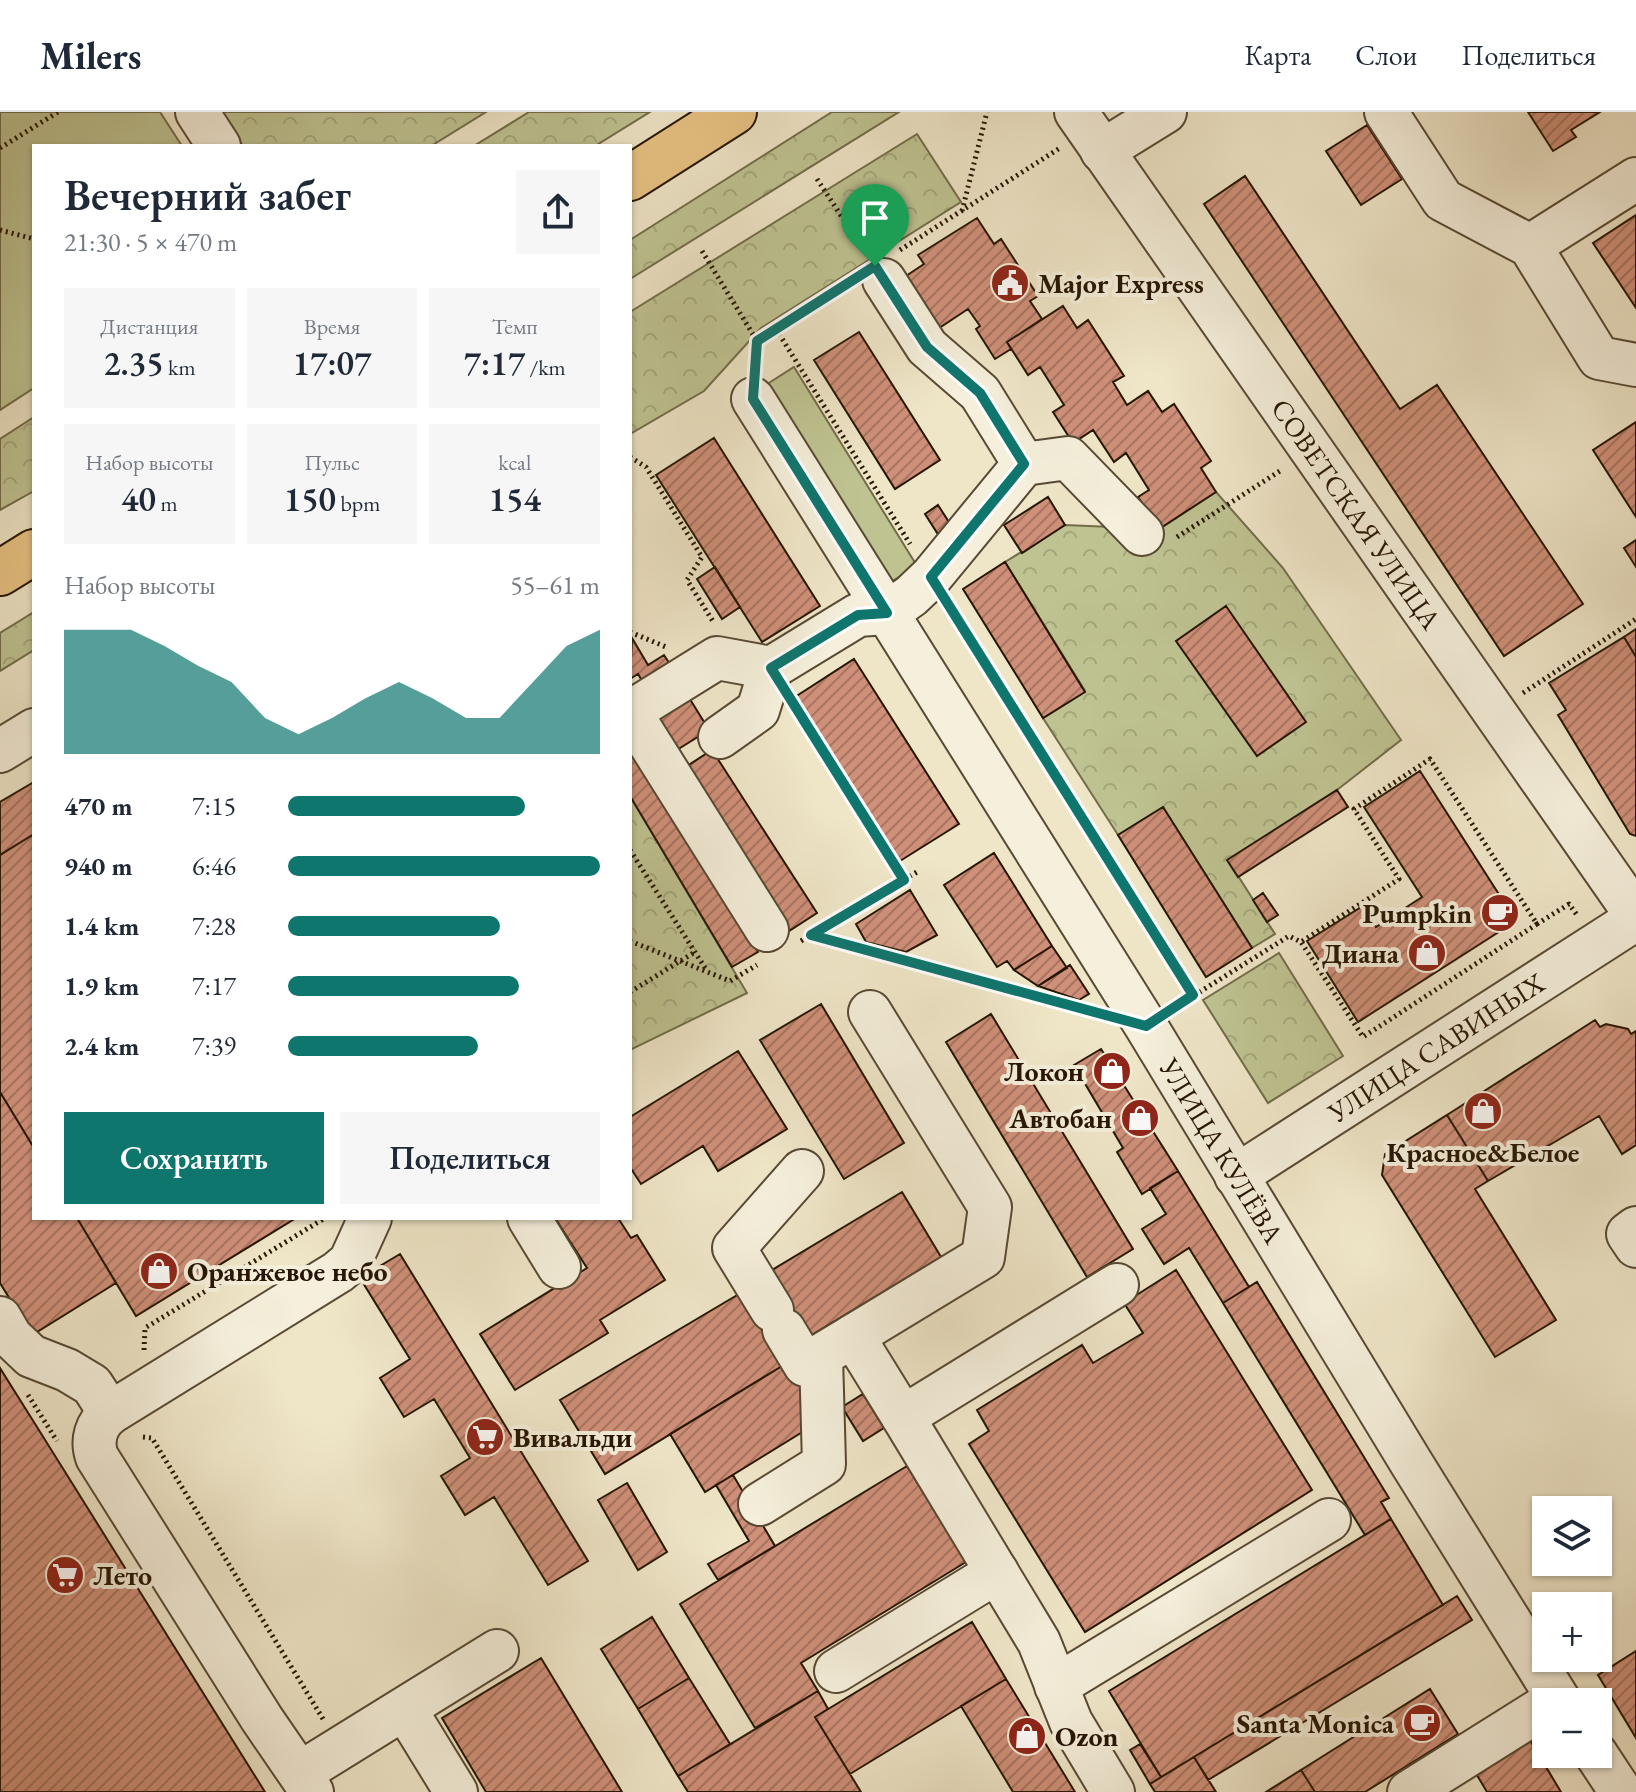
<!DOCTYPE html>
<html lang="ru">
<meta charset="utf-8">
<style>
:root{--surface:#fff;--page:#f6f6f7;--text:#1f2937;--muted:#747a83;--line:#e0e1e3;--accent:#0f766e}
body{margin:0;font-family:"EB Garamond",serif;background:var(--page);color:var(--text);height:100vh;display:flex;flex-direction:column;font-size:30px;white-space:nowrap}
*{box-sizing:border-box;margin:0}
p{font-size:26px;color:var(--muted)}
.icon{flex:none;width:44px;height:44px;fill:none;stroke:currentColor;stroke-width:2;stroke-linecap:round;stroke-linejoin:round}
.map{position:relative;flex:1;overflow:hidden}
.sheet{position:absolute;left:32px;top:32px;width:600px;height:1076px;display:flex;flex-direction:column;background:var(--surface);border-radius:0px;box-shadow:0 2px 6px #0004}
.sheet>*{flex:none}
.tools{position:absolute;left:1532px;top:1384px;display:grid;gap:16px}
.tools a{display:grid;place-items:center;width:80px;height:80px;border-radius:0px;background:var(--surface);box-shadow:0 2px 6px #0004;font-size:40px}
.pin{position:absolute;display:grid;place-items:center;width:68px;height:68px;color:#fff;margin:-82px -34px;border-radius:50% 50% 50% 0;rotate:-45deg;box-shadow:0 0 8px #0007}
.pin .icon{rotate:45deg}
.round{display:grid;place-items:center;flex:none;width:84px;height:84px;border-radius:0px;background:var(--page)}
.summary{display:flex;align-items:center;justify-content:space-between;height:136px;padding:0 32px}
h1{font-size:44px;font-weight:600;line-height:60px}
.stats{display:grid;grid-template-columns:repeat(3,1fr);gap:12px;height:136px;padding:8px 32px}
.stats div{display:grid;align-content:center;border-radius:0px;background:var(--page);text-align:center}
.stats b{font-size:34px;font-weight:600}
.stats small{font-size:22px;font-weight:400}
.stats p{font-size:22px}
.chart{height:224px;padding:16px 32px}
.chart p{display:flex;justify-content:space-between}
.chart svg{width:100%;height:144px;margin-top:8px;fill:var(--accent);opacity:.7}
.action{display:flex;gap:16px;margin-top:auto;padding:16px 32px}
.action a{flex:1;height:92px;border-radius:0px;background:var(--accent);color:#fff;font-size:32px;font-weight:600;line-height:92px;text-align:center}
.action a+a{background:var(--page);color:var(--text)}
ul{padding:0 32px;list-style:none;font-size:26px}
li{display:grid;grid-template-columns:128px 96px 1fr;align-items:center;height:60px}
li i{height:20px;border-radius:10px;background:var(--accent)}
header{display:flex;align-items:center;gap:48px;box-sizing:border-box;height:112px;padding:0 40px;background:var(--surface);border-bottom:2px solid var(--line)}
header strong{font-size:38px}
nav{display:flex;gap:44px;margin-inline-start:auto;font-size:28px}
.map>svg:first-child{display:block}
</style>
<header>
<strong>Milers</strong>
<nav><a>Карта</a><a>Слои</a><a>Поделиться</a></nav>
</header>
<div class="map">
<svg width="1636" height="1680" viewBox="0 0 1636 1680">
<defs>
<pattern id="forest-crowns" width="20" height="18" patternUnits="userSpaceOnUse" patternTransform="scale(2)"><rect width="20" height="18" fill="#bfc392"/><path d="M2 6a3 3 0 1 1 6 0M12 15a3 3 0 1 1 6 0" fill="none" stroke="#a4a77c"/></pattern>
<pattern id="building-hatch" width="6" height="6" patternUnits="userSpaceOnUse" patternTransform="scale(2)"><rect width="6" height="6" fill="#cf9079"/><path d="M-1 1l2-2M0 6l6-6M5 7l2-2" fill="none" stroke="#a87461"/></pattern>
</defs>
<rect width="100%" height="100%" fill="#efe6c8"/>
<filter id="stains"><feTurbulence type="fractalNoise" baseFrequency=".0025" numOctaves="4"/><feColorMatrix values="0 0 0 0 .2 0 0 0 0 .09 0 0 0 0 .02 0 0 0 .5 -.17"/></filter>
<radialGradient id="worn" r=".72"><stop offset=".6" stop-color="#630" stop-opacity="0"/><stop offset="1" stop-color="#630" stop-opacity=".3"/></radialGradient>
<path fill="#bfc392" stroke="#726c4a" stroke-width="2" d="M0,0H160L182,34H34V276L0,298Z
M794,255L917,454L884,474L761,276Z"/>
<path fill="url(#forest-crowns)" stroke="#726c4a" stroke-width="2" d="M221,0H486L431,34H243Z
M529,0H650L595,34H474Z
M832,0H899L630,167V128Z
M917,22L961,90L761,216L704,279L630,322V200Z
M34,305V379L0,398V327Z
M1216,380L1283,456L1401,628L1337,678L1228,748L1275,822L1252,836L1163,695L1118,723L1043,606L1085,579L1005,450L1065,413L1159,417Z
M34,500V538L0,559V521Z
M630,684L747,881L630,938Z
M1279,841L1343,944L1268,991L1203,888Z"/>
<path fill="url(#building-hatch)" stroke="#261502" stroke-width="2" d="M1528,0H1600L1571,18L1576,25L1553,39Z
M1367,13L1402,67L1361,93L1326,39Z
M1245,64L1400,297L1437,273L1583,492L1504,544L1204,92Z
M1636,103V196L1593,131Z
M977,106L994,132L1001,127L1038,184L1030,189L1042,207L1007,230L1011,237L995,247L976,217L980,214L968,197L933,220L900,168L924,152L918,143Z
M1063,194L1077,216L1088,208L1124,264L1113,270L1127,293L1148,279L1162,300L1174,292L1211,349L1201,356L1216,380L1159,417L1138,385L1149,378L1126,341L1114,350L1093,318L1073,331L1053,300L1064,293L1040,255L1028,263L1007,230Z
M859,220L940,348L895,377L814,248Z
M1636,310V405L1593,338Z
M714,326L820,494L762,530L656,363Z
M1048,385L1065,413L1022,441L1004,413Z
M938,393L954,418L941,427L925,402Z
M1636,428V455L1624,436Z
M1005,450L1085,580L1043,606L963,477Z
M715,455L740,495L722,507L697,467Z
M1226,494L1306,610L1257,644L1176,529Z
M1636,517V545L1624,525Z
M1624,525L1636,545V724L1630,722L1558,603L1566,598L1549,571Z
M632,526L648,553L664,543L675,560L647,577L638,562L630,567Z
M854,547L959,712L900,749L795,585Z
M688,584L709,618L672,641L650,608Z
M630,627L758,840L732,855L630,684Z
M712,638L817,801L789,819L684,656Z
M1420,659L1516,809L1358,910L1307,829L1363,794L1376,815L1422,785L1364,695Z
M34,670V722L0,743V690Z
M1337,678L1348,695L1238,765L1227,748Z
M1163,695L1252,836L1206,865L1118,723Z
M34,722V1036L0,980V743Z
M994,741L1052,834L1014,858L1007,849L997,855L944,773Z
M910,778L937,823L906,840L866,830L856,812Z
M1263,781L1278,803L1267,810L1253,788Z
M1052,834L1067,856L1038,874L1014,858Z
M1070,853L1089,882L1079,888L1038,874Z
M821,892L904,1031L844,1067L760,928Z
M991,902L1133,1137L1087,1165L946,930Z
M1595,908L1600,915L1606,912L1628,917L1631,922L1636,919V1033L1622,1042L1599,1004L1488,1069L1447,1003Z
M1101,937L1178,1059L1142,1082L1117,1040L1123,1036L1074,953Z
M738,939L787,1017L718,1059L703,1034L641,1072L630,1055V1005Z
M0,980L34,1036V1106H77L116,1171L32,1223L0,1171Z
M1447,1003L1488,1069L1475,1077L1556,1208L1495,1245L1382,1063L1385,1042Z
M1178,1059L1249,1175L1223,1191L1189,1136L1164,1152L1142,1117L1166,1102L1150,1076Z
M902,1080L941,1145L805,1227L767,1161Z
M77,1106H296L136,1204Z
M555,1106H618L631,1126L637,1123L665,1168L600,1208L608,1221L515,1278L480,1222L587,1156Z
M400,1142L588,1449L548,1473L494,1385L465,1403L441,1364L470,1346L434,1287L404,1305L380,1266L410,1247L360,1166Z
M1176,1158L1312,1378L1085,1520L969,1332L989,1319L977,1298L1082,1233L1093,1251L1143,1221L1124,1191Z
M1257,1170L1389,1386L1381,1390L1391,1407L1365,1423L1223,1191Z
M744,1179L787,1251L605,1362L560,1288Z
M787,1251L822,1308L705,1380L670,1322Z
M0,1256L37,1315L265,1680H0Z
M863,1282L884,1316L863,1329L842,1295Z
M907,1354L966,1450L801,1551L818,1579L755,1616L680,1492Z
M733,1363L775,1434L718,1468L708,1452L749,1429L716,1373Z
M627,1371L667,1440L638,1458L598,1388Z
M1391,1407L1443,1493L1161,1665L1109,1579Z
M1457,1484L1472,1508L1208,1668L1194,1645Z
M652,1505L689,1566L638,1597L601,1537Z
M972,1510L1006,1567L850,1662L815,1605Z
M1636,1539V1626L1598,1563Z
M541,1546L622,1680H486L442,1606Z
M689,1566L730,1632L678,1664L638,1597Z
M1006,1567L1075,1680H1013L961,1594Z
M1430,1577L1458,1622L1365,1680H1315L1301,1658Z
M818,1579L828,1597L815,1605L861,1680H688L678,1664Z
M1525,1620L1561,1680H1487L1471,1653Z
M1140,1632L1161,1665L1150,1672L1130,1638Z
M1194,1645L1216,1680H1155L1150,1672Z
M1301,1658L1315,1680H1266Z"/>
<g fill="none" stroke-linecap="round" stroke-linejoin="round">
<g stroke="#584934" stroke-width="46">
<g id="minor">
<path d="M197,0L219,34"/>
<path id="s1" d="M1076,0L1636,803"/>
<path d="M1386,0L1443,88L1530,134L1599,246L1636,253"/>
<path d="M1102,39L1165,0"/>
<path d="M1530,134L1636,67"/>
<path id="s2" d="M753,287L1146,914L1412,1352L1560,1590"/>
<path d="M1024,352L1068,346L1142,422"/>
<path d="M720,625L758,598L771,556"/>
<path d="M0,639L34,618"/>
<path d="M767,818L630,600L717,546L771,556L858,503L887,501L911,484L931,465L1024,352L980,281L927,235L884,168"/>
<path id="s3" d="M1236,1064L1636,807"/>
<path d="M529,1106L559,1155"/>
<path d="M1636,1116L1628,1122L1636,1134"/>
<path d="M772,1198L734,1136L802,1059"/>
<path d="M0,1206L11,1225L31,1244L67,1258L92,1273L110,1301"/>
<path d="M784,1218L805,1253L853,1224L903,1305"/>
<path d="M853,1224L983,1145L990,1095L870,900"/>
<path d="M760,1392L824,1352L821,1244"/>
<path d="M836,1559L997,1460"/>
<path d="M1056,1574L1329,1408"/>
<path d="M405,1597L456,1680"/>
<path d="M1596,1642L1621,1680"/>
<path d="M300,1661L497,1539"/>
<path d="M312,1680L262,1607L97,1345C91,1328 96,1312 110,1301L338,1160L350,1150L370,1106"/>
<path d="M1113,1680L1071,1610L1039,1530L903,1305L1117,1173"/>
<path d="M1409,1680L1546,1594"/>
</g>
</g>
<g stroke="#261502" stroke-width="48">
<path id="major" d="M630,66L734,0
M0,461L34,440"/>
</g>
<path stroke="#261502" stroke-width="5" stroke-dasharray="2 4" stroke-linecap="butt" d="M0,36L58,0
M817,67L865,140
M962,99L987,0
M0,118L34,127
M900,138L1060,36
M702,139L757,229L755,254
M776,217L910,432
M757,229L848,172
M630,345L646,355L702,445L687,468L714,511
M1177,425L1283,357
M949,495L1193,883
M630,520L666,535
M1523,581L1636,507
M796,596L904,768
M630,738L707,859
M1537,812L1569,792L1577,803
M812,823L917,760
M630,829L730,869L757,853
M801,829L811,823L1096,901
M630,880L695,840
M1174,896L1289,824L1301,830L1363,925L1537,812L1430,647L1354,697L1399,767L1301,830
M144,1238L145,1216L325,1106
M28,1283L57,1329
M143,1325L152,1326L323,1607"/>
<use href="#minor" stroke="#f5efdb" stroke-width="42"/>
<use href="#major" stroke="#e8c384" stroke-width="44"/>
</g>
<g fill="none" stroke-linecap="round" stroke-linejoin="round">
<g stroke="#fff" stroke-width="16">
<path id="route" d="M875,154L927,235L980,281L1024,352L931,465L1193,883L1146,914L811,823L904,768L771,556L858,503L887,501L753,287L757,229Z"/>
</g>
<use href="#route" stroke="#0f766e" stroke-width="10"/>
</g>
<defs>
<g id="civic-disc" transform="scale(2)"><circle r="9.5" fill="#8f2418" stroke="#f5efdb"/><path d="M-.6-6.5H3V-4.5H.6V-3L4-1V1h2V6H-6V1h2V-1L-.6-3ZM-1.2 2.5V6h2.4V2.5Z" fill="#fff"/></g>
<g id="cafe-disc" transform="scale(2)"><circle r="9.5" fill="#8f2418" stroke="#f5efdb"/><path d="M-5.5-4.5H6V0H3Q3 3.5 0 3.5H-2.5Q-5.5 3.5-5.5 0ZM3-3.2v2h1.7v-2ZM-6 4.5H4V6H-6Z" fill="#fff"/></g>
<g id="shop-disc" transform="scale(2)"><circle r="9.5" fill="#8f2418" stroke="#f5efdb"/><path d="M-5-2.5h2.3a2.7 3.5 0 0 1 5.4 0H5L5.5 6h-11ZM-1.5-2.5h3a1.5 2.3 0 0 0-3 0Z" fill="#fff"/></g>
<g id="supermarket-disc" transform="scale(2)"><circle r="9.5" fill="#8f2418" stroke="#f5efdb"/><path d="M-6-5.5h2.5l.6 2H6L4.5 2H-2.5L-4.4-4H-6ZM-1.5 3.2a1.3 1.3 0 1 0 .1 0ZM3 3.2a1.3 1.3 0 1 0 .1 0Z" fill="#fff"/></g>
</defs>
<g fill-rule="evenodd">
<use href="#civic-disc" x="1010" y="171"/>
<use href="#cafe-disc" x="1500" y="801"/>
<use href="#shop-disc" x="1427" y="841"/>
<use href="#shop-disc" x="1112" y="959"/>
<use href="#shop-disc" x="1483" y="999"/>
<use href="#shop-disc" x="1140" y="1006"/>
<use href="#shop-disc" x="159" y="1159"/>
<use href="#supermarket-disc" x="485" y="1325"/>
<use href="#supermarket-disc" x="65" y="1463"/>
<use href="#cafe-disc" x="1422" y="1611"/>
<use href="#shop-disc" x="1027" y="1624"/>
</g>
<g text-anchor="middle" stroke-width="8" stroke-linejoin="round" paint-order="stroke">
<g font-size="28" font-weight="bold" fill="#261502" stroke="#f5efdb" text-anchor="start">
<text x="1038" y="181">Major Express</text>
<text x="1472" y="811" text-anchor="end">Pumpkin</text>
<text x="1399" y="851" text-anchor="end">Диана</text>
<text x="1084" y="969" text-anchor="end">Локон</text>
<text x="1112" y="1016" text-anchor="end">Автобан</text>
<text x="1483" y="1050" text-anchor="middle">Красное&amp;Белое</text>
<text x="187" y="1169">Оранжевое небо</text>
<text x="513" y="1335">Вивальди</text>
<text x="93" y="1473">Лето</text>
<text x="1394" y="1621" text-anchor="end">Santa Monica</text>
<text x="1055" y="1634">Ozon</text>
</g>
<g font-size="28" fill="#261502" stroke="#f5efdb">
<text dy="10" stroke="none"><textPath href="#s1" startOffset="490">СОВЕТСКАЯ УЛИЦА</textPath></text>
<text dy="10" stroke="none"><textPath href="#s3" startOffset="238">УЛИЦА САВИНЫХ</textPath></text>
<text dy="10" stroke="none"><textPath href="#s2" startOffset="886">УЛИЦА КУЛЁВА</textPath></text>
</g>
</g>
<rect width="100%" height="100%" filter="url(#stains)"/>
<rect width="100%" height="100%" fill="url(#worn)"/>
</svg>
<div class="tools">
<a><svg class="icon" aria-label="layers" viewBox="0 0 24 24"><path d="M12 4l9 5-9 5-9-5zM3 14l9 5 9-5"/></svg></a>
<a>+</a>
<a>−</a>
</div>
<div class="pin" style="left:875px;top:154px;background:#1e9e55"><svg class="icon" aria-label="arrive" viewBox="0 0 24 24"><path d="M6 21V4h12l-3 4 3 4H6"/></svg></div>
<section class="sheet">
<div class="summary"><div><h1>Вечерний забег</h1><p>21:30 · 5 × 470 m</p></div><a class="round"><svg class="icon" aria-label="share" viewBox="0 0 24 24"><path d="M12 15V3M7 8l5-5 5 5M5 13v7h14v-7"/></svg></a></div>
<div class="stats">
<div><p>Дистанция</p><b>2.35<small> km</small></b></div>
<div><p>Время</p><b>17:07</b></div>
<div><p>Темп</p><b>7:17<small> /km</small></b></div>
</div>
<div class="stats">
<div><p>Набор высоты</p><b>40<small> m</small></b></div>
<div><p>Пульс</p><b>150<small> bpm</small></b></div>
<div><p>kcal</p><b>154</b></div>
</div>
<div class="chart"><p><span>Набор высоты</span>55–61 m</p>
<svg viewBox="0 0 160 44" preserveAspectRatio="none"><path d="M0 44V6L10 6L20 6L30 11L40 17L50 22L60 33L70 38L80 33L90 27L100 22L110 27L120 33L130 33L140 22L150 11L160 6V44z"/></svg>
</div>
<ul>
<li><b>470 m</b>7:15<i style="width:76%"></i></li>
<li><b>940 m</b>6:46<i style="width:100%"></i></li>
<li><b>1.4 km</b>7:28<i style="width:68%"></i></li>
<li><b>1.9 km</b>7:17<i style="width:74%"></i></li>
<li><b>2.4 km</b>7:39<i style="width:61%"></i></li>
</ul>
<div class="action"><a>Сохранить</a><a>Поделиться</a></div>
</section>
</div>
